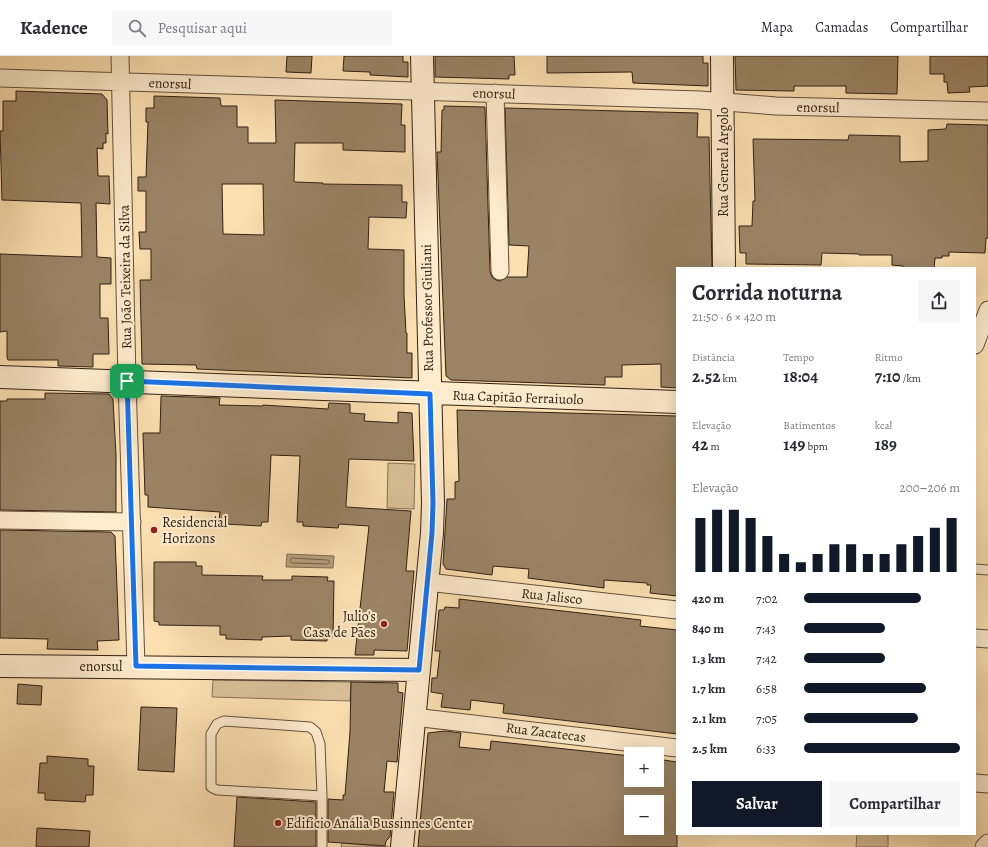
<!DOCTYPE html>
<html lang="pt">
<meta charset="utf-8">
<style>
:root{--surface:#fff;--page:#f7f7f7;--text:#2b2b33;--muted:#7c7c81;--line:#e1e1e2;--accent:#111827}
body{margin:0;font-family:Alegreya,serif;background:var(--page);color:var(--text);height:100vh;display:flex;flex-direction:column;font-size:15px;white-space:nowrap}
*{box-sizing:border-box;margin:0}
p{font-size:13px;color:var(--muted)}
.icon{flex:none;width:22px;height:22px;fill:none;stroke:currentColor;stroke-width:2;stroke-linecap:round;stroke-linejoin:round}
.map{position:relative;flex:1;overflow:hidden}
.drawer{position:absolute;left:676px;top:211px;width:300px;height:568px;display:flex;flex-direction:column;background:var(--surface);border-radius:0px;box-shadow:0 4px 16px #0002}
.drawer>*{flex:none}
.tools{position:absolute;left:624px;top:691px;display:grid;gap:8px}
.tools a{display:grid;place-items:center;width:40px;height:40px;border-radius:0px;background:var(--surface);box-shadow:0 4px 16px #0002;font-size:20px}
.pin{position:absolute;display:grid;place-items:center;width:34px;height:34px;color:#fff;margin:-17px;border-radius:8px;box-shadow:0 2px 6px #0006}
.round{display:grid;place-items:center;flex:none;width:42px;height:42px;border-radius:0px;background:var(--page)}
.headline{display:flex;align-items:center;justify-content:space-between;height:68px;padding:0 16px}
h1{font-size:22px;font-weight:700;line-height:30px}
.stats{display:grid;grid-template-columns:repeat(3,1fr);gap:6px;height:68px;padding:4px 16px}
.stats div{display:grid;align-content:center}
.stats b{font-size:17px;font-weight:700}
.stats small{font-size:11px;font-weight:400}
.stats p{font-size:11px}
.chart{height:112px;padding:8px 16px}
.chart p{display:flex;justify-content:space-between}
.chart svg{width:100%;height:72px;margin-top:4px;stroke:var(--accent);stroke-width:6}
.button{display:flex;gap:8px;margin-top:auto;padding:8px 16px}
.button a{flex:1;height:46px;border-radius:0px;background:var(--accent);color:#fff;font-size:16px;font-weight:700;line-height:46px;text-align:center}
.button a+a{background:var(--page);color:var(--text)}
ul{padding:0 16px;list-style:none;font-size:13px}
li{display:grid;grid-template-columns:64px 48px 1fr;align-items:center;height:30px}
li i{height:10px;border-radius:5px;background:var(--accent)}
header{display:flex;align-items:center;gap:24px;box-sizing:border-box;height:56px;padding:0 20px;background:var(--surface);border-bottom:1px solid var(--line)}
header strong{font-size:19px}
nav{display:flex;gap:22px;margin-inline-start:auto;font-size:14px}
.search{width:280px;height:36px;background:var(--page);display:flex;align-items:center;gap:10px;box-sizing:border-box;padding:0 14px;border-radius:0px;color:var(--muted);font-size:15px}
.map>svg:first-child{display:block}
</style>
<header>
<strong>Kadence</strong>
<div class="search"><svg class="icon" aria-label="search" viewBox="0 0 24 24"><circle cx="10" cy="10" r="6"/><path d="M15 15l6 6"/></svg>Pesquisar aqui</div>
<nav><a>Mapa</a><a>Camadas</a><a>Compartilhar</a></nav>
</header>
<div class="map">
<svg width="988" height="791" viewBox="0 0 988 791">
<rect width="100%" height="100%" fill="#fce0b2"/>
<filter id="stains"><feTurbulence type="fractalNoise" baseFrequency=".005" numOctaves="4"/><feColorMatrix values="0 0 0 0 .2 0 0 0 0 .09 0 0 0 0 .02 0 0 0 .5 -.17"/></filter>
<radialGradient id="worn" r=".72"><stop offset=".6" stop-color="#630" stop-opacity="0"/><stop offset="1" stop-color="#630" stop-opacity=".3"/></radialGradient>
<path fill="#d9bf97" stroke="#857055" d="M388,407L415,408L414,453L387,452Z
M213,624L351,626L350,645L212,641Z
M857,778H888V791H856Z
M342,787L389,791H341Z"/>
<path fill="#b79f7c" stroke="#816c52" d="M287,498L334,500L333,512L286,511Z"/>
<g fill="none" stroke-linecap="round" stroke-linejoin="round">
<path stroke="#746048" stroke-width="1" d="M292,502L328,504L330,506L328,508L292,507L290,505Z"/>
</g>
<path fill="#9b8466" stroke="#312013" fill-rule="evenodd" d="M287,0H312L311,17L286,16Z
M344,0H403V6H408V21L370,19V16L343,15Z
M435,0H514L515,19H509V23L435,21Z
M547,0H703V7H708V30L633,27L632,16L547,17Z
M735,0H898L897,38L846,37V30H794V35L736,34Z
M930,0H988V30L969,31L970,36L948,37L947,26H944V18H930Z
M16,35L102,38L107,44L108,78L106,77V87H103V93L97,92L98,120H109L110,148L96,147L97,201L111,202V228H100V262H108L109,298H93V311L58,310V304H8L7,301V275L0,276V198L82,201L81,147L2,144L0,75H3V45H16Z
M154,40L220,42L221,50H237V71H248V87H276L275,44L402,48L401,69H405V96L343,94V87H295L294,125L295,126L323,127V128L402,129V146H407L406,162L369,161L368,193L404,194V239L406,277H407V297H412V322L197,313L196,309L142,308L140,224H151V193H140L139,176H146V135H138V121H146L148,66H146V52H154ZM222,128H263L264,179L223,178Z
M444,50L485,51L490,215L492,221L496,224L500,225L507,221H527L529,190L509,189L505,52L698,57L697,81H709L712,212H677V332L661,331V308L622,309V321H605V329L451,324L446,320L437,96H441L442,54H444Z
M947,68L988,69V182H986L985,197L949,196V200H942V202H935L934,212H903V210L892,209V199H859V198L822,197L821,209L746,208V197H740L739,170H752L753,145H755L753,83L848,84L849,79L900,80V106L928,105V74L946,73Z
M45,337L109,338L113,343L116,399V456L0,454V345H7V343H45Z
M161,340L220,342L219,349L263,350V349L328,353L329,347L350,348V357L365,358L364,365L398,367V356L412,357L414,405L349,403L346,448V451L411,455L406,515H414L407,595L374,594V599H355L369,470L339,468L338,472L320,471L303,470V466H297L300,400L271,399L268,466H262L261,470L225,468L226,464H219L220,456L148,451V439H145L143,377H160Z
M457,354L677,360V540L650,537L651,529H647V527L604,524V532L528,522L529,513L493,510L492,519L446,513L443,508L447,443H455V426L459,425Z
M0,474L111,476L115,480L119,584L97,585L98,594L47,593L48,583L0,582Z
M154,506H196V510H202V519L263,520L262,524H292V520L328,521L327,525H334L333,581L327,580V585L291,584V580L262,581V584L226,583V579H220V570L159,569V566L154,565Z
M459,543L641,564L640,570L677,574V678L503,657L504,648L471,644L470,654L441,651L443,638L431,636L432,622H437L440,595H435L439,554H444L445,551L459,552Z
M351,626L398,627V636L403,637L397,706L387,705L384,736H394L390,781L386,785L385,790L328,786V743L343,744V739H345L350,676Z
M18,628L42,630L41,649L17,648Z
M141,651L177,652L174,716L138,714Z
M445,675L461,677L459,691L490,694L491,685L631,700V724H657V703L677,706V791H418L428,677ZM631,746H657V772H631Z
M47,700L88,703V710H94L93,739H86L85,746L45,744V737H38L40,707H47Z
M237,741L316,746V791H234Z
M37,772L90,775L89,791H36Z"/>
<g fill="none" stroke-linecap="round" stroke-linejoin="round">
<g stroke="#64503b" stroke-width="11">
<path id="lane" d="M975,513L988,514
M322,791V740L320,688L316,676L310,671L224,665L217,668L211,678V731L217,734L322,740"/>
</g>
<g stroke="#64503b" stroke-width="19">
<path id="street" d="M120,0L127,325L136,610
M0,22L700,44L776,50L988,55
M495,37L500,215
M975,289L988,254
M0,464L132,466
M427,526L677,554
M975,582L988,583
M414,661L677,692
M975,727L988,728
M984,791L988,787"/>
</g>
<g stroke="#312013" stroke-width="24">
<path id="secondary" d="M722,0L724,212
M0,321L677,346
M0,610L419,614
M402,791L432,477L433,447L422,0"/>
</g>
<use href="#lane" stroke="#fdebcd" stroke-width="9"/>
<use href="#street" stroke="#fdebcd" stroke-width="17"/>
<use href="#secondary" stroke="#fdebcd" stroke-width="22"/>
</g>
<g fill="none" stroke-linecap="round" stroke-linejoin="round">
<g stroke="#fff" stroke-width="8">
<path id="route" d="M127,325L430,338L433,447L432,477L419,614L136,610Z"/>
</g>
<use href="#route" stroke="#1a73e8" stroke-width="5"/>
</g>
<g fill="#8f2418" stroke="#fdebcd" stroke-width="1.5">
<circle cx="154" cy="474" r="4"/>
<circle cx="384" cy="568" r="4"/>
<circle cx="278" cy="767" r="4"/>
</g>
<g text-anchor="middle" stroke-width="4" stroke-linejoin="round" paint-order="stroke">
<g font-size="14" fill="#312013" stroke="#fdebcd">
<text transform="translate(170 27) rotate(2)" y="5">enorsul</text>
<text transform="translate(494 37) rotate(2)" y="5">enorsul</text>
<text transform="translate(818 51) rotate(1)" y="5">enorsul</text>
<text transform="translate(723 106) rotate(-90)" y="5">Rua General Argolo</text>
<text transform="translate(125 221) rotate(-91)" y="5">Rua João Teixeira da Silva</text>
<text transform="translate(427 252) rotate(-91)" y="5">Rua Professor Giuliani</text>
<text transform="translate(518 341) rotate(2)" y="5">Rua Capitão Ferraiuolo</text>
<text transform="translate(552 540) rotate(6)" y="5">Rua Jalisco</text>
<text x="101" y="615">enorsul</text>
<text transform="translate(546 676) rotate(7)" y="5">Rua Zacatecas</text>
</g>
<g font-size="14" fill="#312013" stroke="#fdebcd" text-anchor="start">
<text x="162" y="471">Residencial<tspan x="162" dy="16">Horizons</tspan></text>
<text x="376" y="565" text-anchor="end">Julio's<tspan x="376" dy="16">Casa de Pães</tspan></text>
<text x="286" y="772">Edifício Anália Bussinnes Center</text>
</g>
</g>
<rect width="100%" height="100%" filter="url(#stains)"/>
<rect width="100%" height="100%" fill="url(#worn)"/>
</svg>
<div class="tools">
<a>+</a>
<a>−</a>
</div>
<div class="pin" style="left:127px;top:325px;background:#1e9e55"><svg class="icon" aria-label="arrive" viewBox="0 0 24 24"><path d="M6 21V4h12l-3 4 3 4H6"/></svg></div>
<section class="drawer">
<div class="headline"><div><h1>Corrida noturna</h1><p>21:50 · 6 × 420 m</p></div><a class="round"><svg class="icon" aria-label="share" viewBox="0 0 24 24"><path d="M12 15V3M7 8l5-5 5 5M5 13v7h14v-7"/></svg></a></div>
<div class="stats">
<div><p>Distância</p><b>2.52<small> km</small></b></div>
<div><p>Tempo</p><b>18:04</b></div>
<div><p>Ritmo</p><b>7:10<small> /km</small></b></div>
</div>
<div class="stats">
<div><p>Elevação</p><b>42<small> m</small></b></div>
<div><p>Batimentos</p><b>149<small> bpm</small></b></div>
<div><p>kcal</p><b>189</b></div>
</div>
<div class="chart"><p><span>Elevação</span>200–206 m</p>
<svg viewBox="0 0 160 44" preserveAspectRatio="none"><path d="M5 44V11M15 44V6M25 44V6M35 44V11M45 44V22M55 44V33M65 44V38M75 44V33M85 44V27M95 44V27M105 44V33M115 44V33M125 44V27M135 44V22M145 44V17M155 44V11"/></svg>
</div>
<ul>
<li><b>420 m</b>7:02<i style="width:75%"></i></li>
<li><b>840 m</b>7:43<i style="width:52%"></i></li>
<li><b>1.3 km</b>7:42<i style="width:52%"></i></li>
<li><b>1.7 km</b>6:58<i style="width:78%"></i></li>
<li><b>2.1 km</b>7:05<i style="width:73%"></i></li>
<li><b>2.5 km</b>6:33<i style="width:100%"></i></li>
</ul>
<div class="button"><a>Salvar</a><a>Compartilhar</a></div>
</section>
</div>
